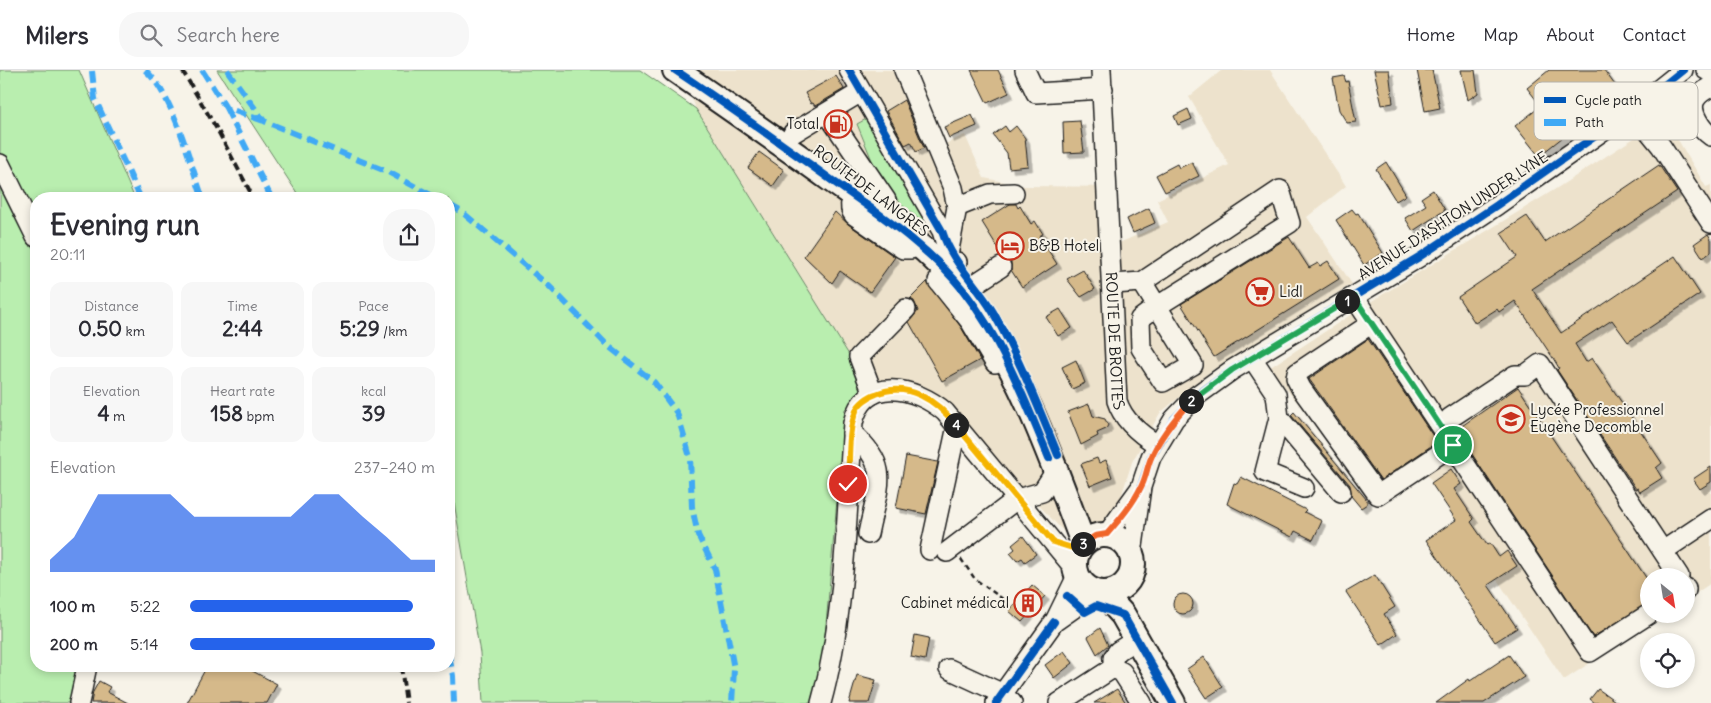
<!DOCTYPE html>
<meta charset="utf-8">
<style>
:root{--surface:#fff;--page:#f7f7f7;--text:#2b2b33;--muted:#7c7c81;--line:#e1e1e2;--accent:#2563eb}
body{margin:0;font-family:Delius,sans-serif;background:var(--page);color:var(--text);height:100vh;display:flex;flex-direction:column;font-size:19px;white-space:nowrap}
*{box-sizing:border-box;margin:0}
p{font-size:16px;color:var(--muted)}
.icon{flex:none;width:28px;height:28px;fill:none;stroke:currentColor;stroke-width:2;stroke-linecap:round;stroke-linejoin:round}
.map{position:relative;flex:1;overflow:hidden}
.panel{position:absolute;left:30px;top:122px;width:425px;height:480px;display:flex;flex-direction:column;background:var(--surface);border-radius:20px;box-shadow:0 2px 8px #0003}
.panel>*{flex:none}
.needle{width:32px;rotate:150deg}
.tools{position:absolute;left:1640px;top:498px;display:grid;gap:10px}
.tools a{display:grid;place-items:center;width:55px;height:55px;border-radius:50%;background:var(--surface);box-shadow:0 2px 8px #0003;font-size:25px}
.pin{position:absolute;display:grid;place-items:center;width:42px;height:42px;color:#fff;margin:-21px;border:2px solid #fff;border-radius:50%;box-shadow:0 1px 5px #0007}
.km{position:absolute;width:25px;height:25px;margin:-12px;border-radius:50%;background:#222;color:#fff;font-size:14px;line-height:25px;text-align:center}
.round{display:grid;place-items:center;flex:none;width:52px;height:52px;border-radius:20px;background:var(--page)}
.summary{display:flex;align-items:center;justify-content:space-between;height:85px;padding:0 20px}
h1{font-size:28px;font-weight:700;line-height:38px}
.figures{display:grid;grid-template-columns:repeat(3,1fr);gap:8px;height:85px;padding:5px 20px}
.figures div{display:grid;align-content:center;border-radius:12px;background:var(--page);text-align:center}
.figures b{font-size:21px;font-weight:700}
.figures small{font-size:14px;font-weight:400}
.figures p{font-size:14px}
.chart{height:140px;padding:10px 20px}
.chart p{display:flex;justify-content:space-between}
.chart svg{width:100%;height:90px;margin-top:5px;fill:var(--accent);opacity:.7}
ul{padding:0 20px;list-style:none;font-size:16px}
li{display:grid;grid-template-columns:80px 60px 1fr;align-items:center;height:38px}
li i{height:12px;border-radius:6px;background:var(--accent)}
header{display:flex;align-items:center;gap:30px;box-sizing:border-box;height:70px;padding:0 25px;background:var(--surface);border-bottom:1px solid var(--line)}
header strong{font-size:24px}
nav{display:flex;gap:28px;margin-inline-start:auto;font-size:18px}
.search{width:350px;height:45px;background:var(--page);display:flex;align-items:center;gap:12px;box-sizing:border-box;padding:0 18px;border-radius:20px;color:var(--muted);font-size:19px}
.map>svg:first-child{display:block}
</style>
<header>
<strong>Milers</strong>
<div class="search"><svg class="icon" aria-label="search" viewBox="0 0 24 24"><circle cx="10" cy="10" r="6"/><path d="M15 15l6 6"/></svg>Search here</div>
<nav><a>Home</a><a>Map</a><a>About</a><a>Contact</a></nav>
</header>
<div class="map">
<svg width="1711" height="633" viewBox="0 0 1711 633">
<defs>
<filter id="shadow"><feDropShadow dx="4.5" dy="4.5" stdDeviation="0" flood-color="#0004"/></filter>
</defs>
<rect width="100%" height="100%" fill="#f7f3e8"/>
<filter id="ink" filterUnits="userSpaceOnUse"><feTurbulence type="fractalNoise" baseFrequency=".02" numOctaves="2"/><feDisplacementMap in="SourceGraphic" scale="10" xChannelSelector="R" yChannelSelector="G"/><feConvolveMatrix kernelMatrix="1 2 1 2 8 2 1 2 1" color-interpolation-filters="sRGB"/></filter>
<g filter="url(#ink)">
<path fill="#ede2cc" d="M681,0H912L945,74L965,65L984,108L1025,116L1116,117L1119,173L1168,152L1157,130L1229,95L1189,27L1222,0H1270L1346,116L1307,147L1352,214L1211,301L1160,343L1132,392L1115,446L1068,466L1012,407L965,351L922,319L899,311L869,317L696,39Z
M1665,48L1706,117L1711,115V513L1686,530V506H1649V544H1665L1564,610L1424,400L1378,430L1269,298L1372,231L1554,120Z"/>
<path fill="#b9eeaf" stroke="#6a8566" d="M0,0H79L135,129H36V596H79L71,633H0Z
M217,0H640L696,39L869,317L845,339L823,589L813,633H483L480,583L454,432L449,418V129H301Z
M868,48L934,155L929,158L903,136L878,105L857,54Z"/>
<path fill="#d5b98a" stroke="#1c1c1c" filter="url(#shadow)" d="M971,0H998L1009,23L987,33Z
M1374,0H1389L1393,33L1382,35Z
M1417,0H1432L1440,38L1425,41Z
M1461,0H1475L1478,23L1468,30Z
M1549,0H1604L1620,22L1539,86L1515,56L1541,36L1527,18Z
M836,6L844,19L815,36L813,33L811,34L805,23Z
M1344,6L1346,12L1348,11L1356,52L1347,53L1339,40L1333,8Z
M904,30L924,78L916,82L911,72L905,75L886,41Z
M1188,39L1192,49L1178,55L1174,46Z
M972,45L977,56L949,68L944,57Z
M1080,51L1084,82L1064,83L1063,52Z
M1005,56L1009,62L1016,56L1025,68L1028,96L1009,98L1007,83L993,65Z
M759,82L784,100L773,116L748,98Z
M1192,92L1199,106L1165,122L1156,105L1177,94L1179,98Z
M1386,92L1406,125L1396,131L1376,99Z
M1659,95L1677,122L1532,219L1561,263L1675,186L1700,224L1628,272L1612,250L1575,274L1586,292L1592,288L1662,393L1656,398L1662,408L1640,422L1638,418L1636,419L1557,300L1559,298L1553,288L1515,231L1499,242L1497,239L1475,253L1458,227L1517,187L1501,163L1527,146L1545,172Z
M1433,120L1445,140L1413,161L1405,148L1426,135L1421,128Z
M1010,134H1016L1018,138L1020,136L1031,154L1035,151L1043,164L1039,166L1057,194L1022,217L1011,200V191L1003,186L982,152Z
M1149,138L1155,153L1133,163L1127,149Z
M1352,139L1356,144L1358,143L1383,183L1364,195L1336,150Z
M835,142L848,154L895,187L870,222L840,201L832,213L804,186Z
M1708,164L1711,169V182L1703,188L1694,174Z
M1289,167L1309,198L1318,193L1320,196L1328,191L1339,209L1214,287L1181,234Z
M1083,200L1095,219L1081,227L1067,209Z
M927,212L961,257L980,290L942,311L909,252L918,241L914,231L910,229Z
M1060,239L1072,258L1058,266L1046,247Z
M1368,269L1437,372L1381,410L1309,309Z
M1076,290L1085,313L1072,319L1062,297Z
M1518,317L1649,512V533L1593,567L1456,360Z
M1089,334L1093,346L1105,349L1108,355L1106,359L1097,363L1098,366L1081,375L1068,342Z
M1294,342L1367,430V434L1361,438L1351,426L1350,415L1291,345Z
M906,386L938,392L926,444L896,438Z
M1097,388L1099,393L1106,390L1112,407L1090,416L1081,394Z
M1711,397V412L1700,419L1693,409Z
M1451,399L1461,414L1454,419L1474,449L1471,452L1487,475L1490,473L1499,487L1507,481L1517,496L1488,515L1517,558L1495,572L1426,470L1456,450L1431,413Z
M1241,407L1306,440L1304,442L1322,451L1313,470L1295,461L1292,467L1227,434L1234,413L1237,414Z
M1023,466L1036,484L1025,492L1022,488L1017,491L1010,483L1015,479L1012,475Z
M1375,505L1395,537L1384,544L1397,564L1381,575L1346,522Z
M1032,515L1045,526L1022,552L1009,541Z
M1173 534a10 10 0 1 1 20 0a10 10 0 1 1-20 0Z
M1100,558L1108,575L1097,584L1088,567Z
M915,565L929,568L925,590L911,587Z
M1064,581L1073,593L1054,608L1045,595Z
M1509,585L1524,607L1484,633H1436L1469,609L1470,611Z
M1204,587L1223,617L1206,628L1187,599Z
M207,596H243L277,614L267,633H187Z
M857,605L876,610L869,633H849Z
M99,611L110,617L107,622L128,633H91L93,622Z
M1117,619L1126,633H1094Z
M1598,619L1618,633H1595L1590,629Z"/>
<g fill="none" stroke-linecap="round" stroke-linejoin="round">
<g stroke="#1c1c1c" stroke-width="22">
<g id="minor">
<path d="M849,0L942,161L948,181"/>
<path d="M904,0L953,118L957,137L949,180"/>
<path d="M1025,0L1036,23L1103,19"/>
<path id="s1" d="M1101,0L1117,331C1123,350 1141,365 1158,375"/>
<path d="M1706,0L1711,2"/>
<path d="M1711,17C1705,20 1698,24 1695,30C1689,42 1702,60 1711,66"/>
<path d="M1638,36L1647,59L1661,76L1711,153"/>
<path d="M827,43L886,130L878,142"/>
<path d="M793,63L861,22"/>
<path d="M0,94L36,167"/>
<path d="M863,112C856,123 845,134 854,145L903,179H911L918,174"/>
<path d="M957,137L990,124L1014,123"/>
<path d="M957,192L938,211L970,251L995,293"/>
<path d="M1113,214L1142,212L1280,120L1290,153L1156,237L1140,249L1141,278L1163,312L1193,295L1142,212"/>
<path d="M964,221L1001,197"/>
<path d="M1354,227L1590,582L1649,544"/>
<path d="M1372,253L1297,303L1296,308L1301,318L1378,425L1453,375"/>
<path d="M1252,288L1276,324L1279,348L1265,402L1304,418"/>
<path d="M873,324L859,287L906,239"/>
<path d="M1279,348L1341,422"/>
<path d="M1443,359L1450,348L1515,305H1525L1540,294L1679,506"/>
<path d="M852,363C893,398 877,417 868,464"/>
<path d="M1107,464L1139,420"/>
<path d="M930,480L957,356"/>
<path d="M1663,481L1711,449"/>
<path d="M947,482L1017,429L1042,422L1055,402"/>
<path d="M1132,484L1141,417L1151,387L1174,349L1196,326L1232,300L1419,187L1497,135L1638,36L1683,0"/>
<path d="M1686,518V520"/>
<path d="M1056,549L1077,506"/>
<path d="M1113,598L1122,602L1142,633"/>
<path d="M1113,598V588L1118,581L1137,569"/>
<path d="M949,599L1001,623L1012,633"/>
<path d="M79,633L87,596"/>
<path d="M821,633C846,543 846,446 853,353C864,304 916,317 945,342L1075,499"/>
<path d="M996,633L1054,552L1097,522"/>
<path d="M1059,633L1113,598"/>
</g>
</g>
<g stroke="#1c1c1c" stroke-width="28">
<path id="major" d="M675,0C727,36 779,72 830,109C878,143 927,174 963,221C1016,289 1053,392 1083,473
M1075 494a29 29 0 1 1 58 0a29 29 0 1 1-58 0Z
M1103,523L1123,545L1173,633"/>
</g>
<path stroke="#1c1c1c" stroke-width="2.5" stroke-dasharray="5 4" stroke-linecap="butt" d="M961,489L975,509L1007,532"/>
<use href="#minor" stroke="#f7f3e8" stroke-width="19"/>
<use href="#major" stroke="#f7f3e8" stroke-width="24"/>
<path stroke="#1c1c1c" stroke-width="4" stroke-dasharray="8 4" stroke-linecap="butt" d="M182,0L218,61L254,129
M401,596L406,633"/>
<path stroke="#3fa9f5" stroke-width="6" stroke-dasharray="12 6" stroke-linecap="butt" d="M145,0C173,24 190,93 203,129
M202,0L226,38L264,51
M227,0L264,51L388,102L438,129
M92,1L95,29L141,129
M226,38L272,129
M449,135L462,142L550,217L607,275L654,312L677,343L690,387L692,437L698,465L715,499L734,599L732,633
M449,585L453,606L454,633"/>
<g stroke="#f7f3e8" stroke-width="11">
<path id="cycleway" d="M675,0C727,35 779,72 830,109C877,143 926,174 963,220C1002,270 1025,330 1049,388
M849,0L942,161C952,193 976,213 993,242C1019,288 1038,336 1058,385
M1141,417L1151,387L1158,375L1174,349L1196,326L1232,300L1419,187L1497,135L1638,36L1683,0
M1067,526L1085,542L1096,536L1123,545L1173,633
M996,633L1054,552"/>
</g>
<use href="#cycleway" stroke="#0057b8" stroke-width="8"/>
</g>
</g>
<g fill="none" stroke-linecap="round" stroke-linejoin="round" filter="url(#ink)">
<g stroke="#fff" stroke-width="10">
<path id="split-1" d="M1347,231L1354,227L1453,375"/>
</g>
<g stroke="#fff" stroke-width="10">
<path id="split-2" d="M1191,331L1232,300L1347,231"/>
</g>
<g stroke="#fff" stroke-width="10">
<path id="split-3" d="M1083,474L1095,466L1107,464C1119,450 1133,434 1141,417C1146,408 1147,397 1151,388C1160,366 1175,348 1191,331"/>
</g>
<g stroke="#fff" stroke-width="10">
<path id="split-4" d="M956,355L1053,472L1079,480L1083,474"/>
</g>
<g stroke="#fff" stroke-width="10">
<path id="split-5" d="M848,414C850,392 847,362 856,341C858,334 869,326 876,324C908,311 936,330 956,355"/>
</g>
<use href="#split-1" stroke="#22a559" stroke-width="6"/>
<use href="#split-2" stroke="#22a559" stroke-width="6"/>
<use href="#split-3" stroke="#f0652b" stroke-width="6"/>
<use href="#split-4" stroke="#f5b400" stroke-width="6"/>
<use href="#split-5" stroke="#f5b400" stroke-width="6"/>
</g>
<defs>
<g id="fuel-ring" transform="scale(1.4375)"><circle r="9.5" fill="#f7f3e8" stroke="#c8321e" stroke-width="1.5"/><path d="M-5.5-6h7V0h2V4h1.3V-2.5L3-4.5l.8-.8L6-3V5H2.5V1h-1V6h-7ZM-4.2-4.7v3.2H.2V-4.7Z" fill="#c8321e"/></g>
<g id="hotel-ring" transform="scale(1.4375)"><circle r="9.5" fill="#f7f3e8" stroke="#c8321e" stroke-width="1.5"/><path d="M-6-4.5h1.5V1H6V5H4.5V3h-9V5H-6ZM-4 0a1.8 1.8 0 1 1 3.6 0ZM.5 0V-2.5h3Q6-2.5 6 0Z" fill="#c8321e"/></g>
<g id="supermarket-ring" transform="scale(1.4375)"><circle r="9.5" fill="#f7f3e8" stroke="#c8321e" stroke-width="1.5"/><path d="M-6-5.5h2.5l.6 2H6L4.5 2H-2.5L-4.4-4H-6ZM-1.5 3.2a1.3 1.3 0 1 0 .1 0ZM3 3.2a1.3 1.3 0 1 0 .1 0Z" fill="#c8321e"/></g>
<g id="school-ring" transform="scale(1.4375)"><circle r="9.5" fill="#f7f3e8" stroke="#c8321e" stroke-width="1.5"/><path d="M0-5L7-2L0 1L-7-2ZM-4 1L0 2.5L4 1V4Q0 6-4 4Z" fill="#c8321e"/></g>
<g id="building-ring" transform="scale(1.4375)"><circle r="9.5" fill="#f7f3e8" stroke="#c8321e" stroke-width="1.5"/><path d="M-4-6H4V6H1V3H-1V6H-4ZM-2.5-4.3h1.7v1.8h-1.7ZM.8-4.3h1.7v1.8H.8ZM-2.5-1h1.7V.8h-1.7ZM.8-1h1.7V.8H.8Z" fill="#c8321e"/></g>
</defs>
<g fill-rule="evenodd">
<use href="#fuel-ring" x="838" y="54"/>
<use href="#hotel-ring" x="1010" y="176"/>
<use href="#supermarket-ring" x="1260" y="222"/>
<use href="#school-ring" x="1511" y="349"/>
<use href="#building-ring" x="1028" y="533"/>
</g>
<g text-anchor="middle" stroke-width="4" stroke-linejoin="round" paint-order="stroke">
<g font-size="15" fill="#1c1c1c" stroke="#f7f3e8" text-anchor="start">
<text x="819" y="59" text-anchor="end">Total</text>
<text x="1029" y="181">B&amp;B Hotel</text>
<text x="1279" y="227">Lidl</text>
<text x="1530" y="345">Lycée Professionnel<tspan x="1530" dy="17">Eugène Decomble</tspan></text>
<text x="1009" y="538" text-anchor="end">Cabinet médical</text>
</g>
<g font-size="15" fill="#1c1c1c" stroke="#f7f3e8">
<text transform="translate(871 121) rotate(37)" y="5">ROUTE DE LANGRES</text>
<text transform="translate(1453 146) rotate(-33)" y="5">AVENUE D'ASHTON UNDER LYNE</text>
<text dy="5" stroke="none"><textPath href="#s1" startOffset="271">ROUTE DE BROTTES</textPath></text>
</g>
</g>
<rect x="1534" y="12" width="164" height="58" rx="8" fill="#f7f3e8" stroke="#b5b2ab" stroke-width="1"/>
<rect x="1544" y="27" width="22" height="6" fill="#0057b8"/>
<rect x="1544" y="49" width="22" height="7" fill="#3fa9f5"/>
<g font-size="14" fill="#1c1c1c">
<text x="1575" y="35">Cycle path</text>
<text x="1575" y="57">Path</text>
</g>
</svg>
<div class="tools">
<a><svg class="needle" viewBox="-14 -14 28 28"><path d="M0-13l5 13h-10z" fill="#e53935"/><path d="M0 13l5-13h-10z" fill="#7c7c81"/></svg></a>
<a><svg class="icon" aria-label="locate" viewBox="0 0 24 24"><circle cx="12" cy="12" r="6"/><path d="M12 2v4M12 18v4M2 12h4M18 12h4"/></svg></a>
</div>
<div class="pin" style="left:1453px;top:375px;background:#1e9e55"><svg class="icon" aria-label="arrive" viewBox="0 0 24 24"><path d="M6 21V4h12l-3 4 3 4H6"/></svg></div>
<div class="pin" style="left:848px;top:414px;background:#d93025"><svg class="icon" aria-label="check" viewBox="0 0 24 24"><path d="M5 12l5 5 9-10"/></svg></div>
<b class="km" style="left:1347px;top:231px">1</b>
<b class="km" style="left:1191px;top:331px">2</b>
<b class="km" style="left:1083px;top:474px">3</b>
<b class="km" style="left:956px;top:355px">4</b>
<section class="panel">
<div class="summary"><div><h1>Evening run</h1><p>20:11</p></div><a class="round"><svg class="icon" aria-label="share" viewBox="0 0 24 24"><path d="M12 15V3M7 8l5-5 5 5M5 13v7h14v-7"/></svg></a></div>
<div class="figures">
<div><p>Distance</p><b>0.50<small> km</small></b></div>
<div><p>Time</p><b>2:44</b></div>
<div><p>Pace</p><b>5:29<small> /km</small></b></div>
</div>
<div class="figures">
<div><p>Elevation</p><b>4<small> m</small></b></div>
<div><p>Heart rate</p><b>158<small> bpm</small></b></div>
<div><p>kcal</p><b>39</b></div>
</div>
<div class="chart"><p><span>Elevation</span>237–240 m</p>
<svg viewBox="0 0 160 44" preserveAspectRatio="none"><path d="M0 44V38L10 27L20 6L30 6L40 6L50 6L60 17L70 17L80 17L90 17L100 17L110 6L120 6L130 17L140 27L150 38L160 38V44z"/></svg>
</div>
<ul>
<li><b>100 m</b>5:22<i style="width:91%"></i></li>
<li><b>200 m</b>5:14<i style="width:100%"></i></li>
</ul>
</section>
</div>
